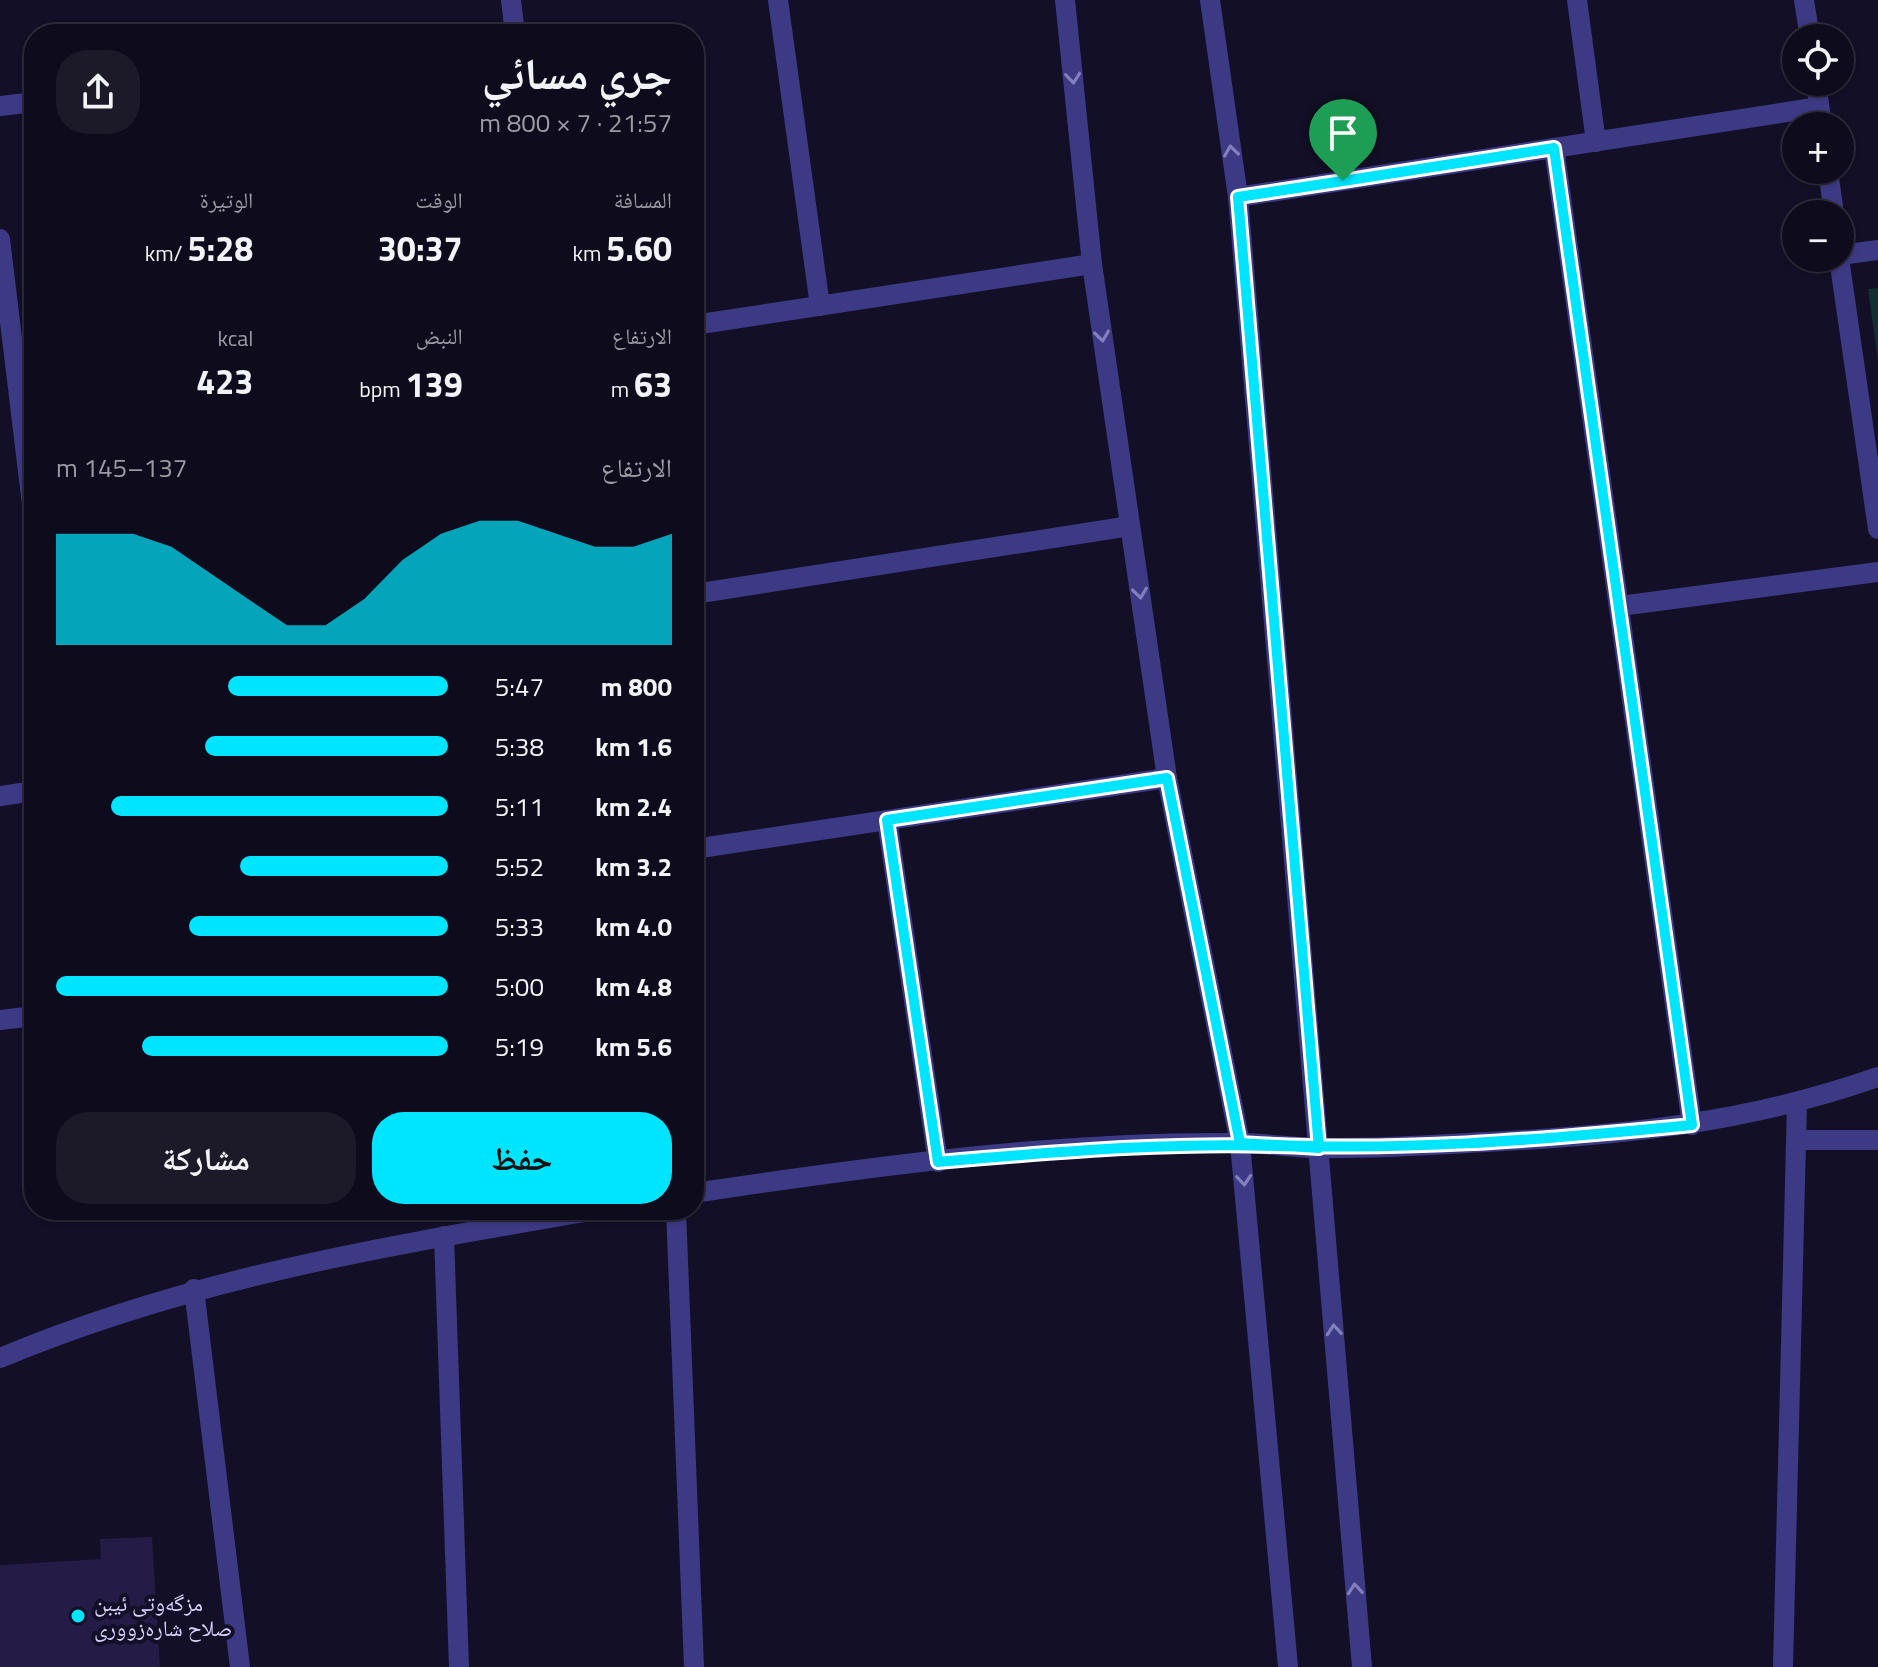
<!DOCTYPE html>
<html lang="ar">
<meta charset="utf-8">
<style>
:root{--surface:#0e0b1c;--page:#1c1929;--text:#f1f3f6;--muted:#9b9ba3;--line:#2e2b3b;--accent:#00e5ff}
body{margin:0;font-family:"Titillium Web","Noto Naskh Arabic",sans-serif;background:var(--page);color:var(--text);direction:rtl;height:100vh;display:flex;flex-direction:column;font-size:30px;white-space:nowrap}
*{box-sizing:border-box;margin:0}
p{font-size:26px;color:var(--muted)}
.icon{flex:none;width:44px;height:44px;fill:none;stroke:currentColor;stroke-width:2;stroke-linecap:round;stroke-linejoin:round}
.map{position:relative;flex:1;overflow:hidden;direction:ltr}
.panel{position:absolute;left:24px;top:24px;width:680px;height:1196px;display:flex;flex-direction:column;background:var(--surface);border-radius:32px;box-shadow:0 2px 6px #0004,0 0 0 2px var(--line);direction:rtl}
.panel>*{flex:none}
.tools{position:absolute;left:1782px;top:24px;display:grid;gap:16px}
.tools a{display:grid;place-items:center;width:72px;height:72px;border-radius:50%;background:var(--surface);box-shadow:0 2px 6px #0004,0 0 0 2px var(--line);font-size:40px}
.pin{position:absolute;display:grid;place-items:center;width:68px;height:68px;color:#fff;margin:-82px -34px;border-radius:50% 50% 50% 0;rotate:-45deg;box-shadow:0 0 8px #0007}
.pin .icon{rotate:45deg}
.round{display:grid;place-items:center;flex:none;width:84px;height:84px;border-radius:32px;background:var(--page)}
.head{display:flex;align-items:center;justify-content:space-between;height:136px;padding:0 32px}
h1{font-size:44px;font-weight:700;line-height:60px}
.stats{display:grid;grid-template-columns:repeat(3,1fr);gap:12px;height:136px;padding:8px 32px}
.stats div{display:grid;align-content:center}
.stats b{font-size:34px;font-weight:700}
.stats small{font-size:22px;font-weight:400}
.stats p{font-size:22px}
.chart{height:224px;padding:16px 32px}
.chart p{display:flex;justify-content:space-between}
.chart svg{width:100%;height:144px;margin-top:8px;fill:var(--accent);opacity:.7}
.primary-button{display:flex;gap:16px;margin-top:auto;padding:16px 32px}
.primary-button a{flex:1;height:92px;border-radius:32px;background:var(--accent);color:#111;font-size:32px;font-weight:700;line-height:92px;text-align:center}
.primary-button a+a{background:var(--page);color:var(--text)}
ul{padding:0 32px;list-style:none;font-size:26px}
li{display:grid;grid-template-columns:128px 96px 1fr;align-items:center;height:60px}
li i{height:20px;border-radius:10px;background:var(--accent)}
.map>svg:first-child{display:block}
</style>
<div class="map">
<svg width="1878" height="1667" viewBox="0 0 1878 1667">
<rect width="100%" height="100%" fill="#130f26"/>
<path fill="#12302f" d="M1878,288V361L1868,289Z"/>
<path fill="#241b47" d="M152,1537L160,1667H0V1565L101,1559L100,1539Z"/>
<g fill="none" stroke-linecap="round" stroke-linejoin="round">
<path stroke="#3d3a85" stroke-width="20" d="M511,0L515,34
M778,0L820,306
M1577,0L1596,142
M1804,0L1810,38
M1816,82L1822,126
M0,106L34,102
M1554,148L1692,1125
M1828,170L1834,214
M1238,197L1819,107
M0,239L34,521
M1840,255L1878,250
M1839,258L1878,529
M694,325L1092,264
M694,594L1130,526
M1620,606L1878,572
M0,796L34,791
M887,820L938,1162
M694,849L1167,778
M0,1020L34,1016
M1797,1140H1878
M694,1193C874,1166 1058,1141 1240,1143C1266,1143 1292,1148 1318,1148C1374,1149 1431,1145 1487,1142C1625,1135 1747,1123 1878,1077
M676,1210L694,1667
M444,1236L459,1667
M194,1289L240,1667
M0,1358C196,1276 389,1246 596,1210
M1783,1667L1797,1102"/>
<path stroke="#3d3a85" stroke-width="20" d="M1065,0L1092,264L1167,778L1240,1143L1288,1667
M1210,0L1238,197L1362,1667"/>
</g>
<defs><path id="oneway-chevron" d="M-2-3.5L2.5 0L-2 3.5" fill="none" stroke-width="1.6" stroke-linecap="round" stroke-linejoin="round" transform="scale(2)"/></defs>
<g stroke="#837fbc">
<use href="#oneway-chevron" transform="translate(1073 78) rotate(84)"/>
<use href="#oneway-chevron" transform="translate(1231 151) rotate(-98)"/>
<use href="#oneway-chevron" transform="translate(1102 336) rotate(82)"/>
<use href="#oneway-chevron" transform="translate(1140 593) rotate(82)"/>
<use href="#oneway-chevron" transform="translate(1244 1180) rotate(85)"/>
<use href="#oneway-chevron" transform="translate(1334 1330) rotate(-95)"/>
<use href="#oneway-chevron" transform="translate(1355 1589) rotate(-95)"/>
</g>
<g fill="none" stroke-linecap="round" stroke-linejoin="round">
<g stroke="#fff" stroke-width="16">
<path id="route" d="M1343,181L1238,197L1319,1148C1191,1140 1065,1151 938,1162L887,820L1167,778L1240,1143C1391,1153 1542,1140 1692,1125L1554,148L1343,181"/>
</g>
<use href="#route" stroke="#00e5ff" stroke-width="10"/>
</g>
<circle fill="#00e5ff" stroke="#130f26" stroke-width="3" cx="78" cy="1616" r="8"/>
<g text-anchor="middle" stroke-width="8" stroke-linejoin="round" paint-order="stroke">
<g font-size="22" fill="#d9d4ff" stroke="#130f26" text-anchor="start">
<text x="94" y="1611">مزگەوتی ئیبن<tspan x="94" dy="25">صلاح شارەزووری</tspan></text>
</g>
</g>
</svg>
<div class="tools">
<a><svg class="icon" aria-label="locate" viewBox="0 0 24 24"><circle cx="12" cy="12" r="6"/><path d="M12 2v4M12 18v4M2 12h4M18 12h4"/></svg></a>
<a>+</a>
<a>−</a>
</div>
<div class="pin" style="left:1343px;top:181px;background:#1e9e55"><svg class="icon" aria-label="arrive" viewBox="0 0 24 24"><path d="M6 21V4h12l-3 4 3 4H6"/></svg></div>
<section class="panel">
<div class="head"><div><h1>جري مسائي</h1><p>21:57 · 7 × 800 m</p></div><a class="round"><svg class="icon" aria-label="share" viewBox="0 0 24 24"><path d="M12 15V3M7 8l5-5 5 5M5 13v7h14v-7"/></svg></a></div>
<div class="stats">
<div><p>المسافة</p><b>5.60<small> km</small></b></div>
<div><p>الوقت</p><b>30:37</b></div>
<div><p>الوتيرة</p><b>5:28<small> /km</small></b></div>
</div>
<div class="stats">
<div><p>الارتفاع</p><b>63<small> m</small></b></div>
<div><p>النبض</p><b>139<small> bpm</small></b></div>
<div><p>kcal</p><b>423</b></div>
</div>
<div class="chart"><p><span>الارتفاع</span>137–145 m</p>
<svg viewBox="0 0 160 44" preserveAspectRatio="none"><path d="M0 44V10L10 10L20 10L30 14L40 22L50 30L60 38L70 38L80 30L90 18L100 10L110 6L120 6L130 10L140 14L150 14L160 10V44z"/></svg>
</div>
<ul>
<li><b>800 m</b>5:47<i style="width:56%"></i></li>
<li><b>1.6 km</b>5:38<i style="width:62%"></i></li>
<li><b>2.4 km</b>5:11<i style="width:86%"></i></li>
<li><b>3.2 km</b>5:52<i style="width:53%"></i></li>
<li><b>4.0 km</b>5:33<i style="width:66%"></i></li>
<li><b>4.8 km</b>5:00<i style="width:100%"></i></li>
<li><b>5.6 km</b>5:19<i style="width:78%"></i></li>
</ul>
<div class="primary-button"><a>حفظ</a><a>مشاركة</a></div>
</section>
</div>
